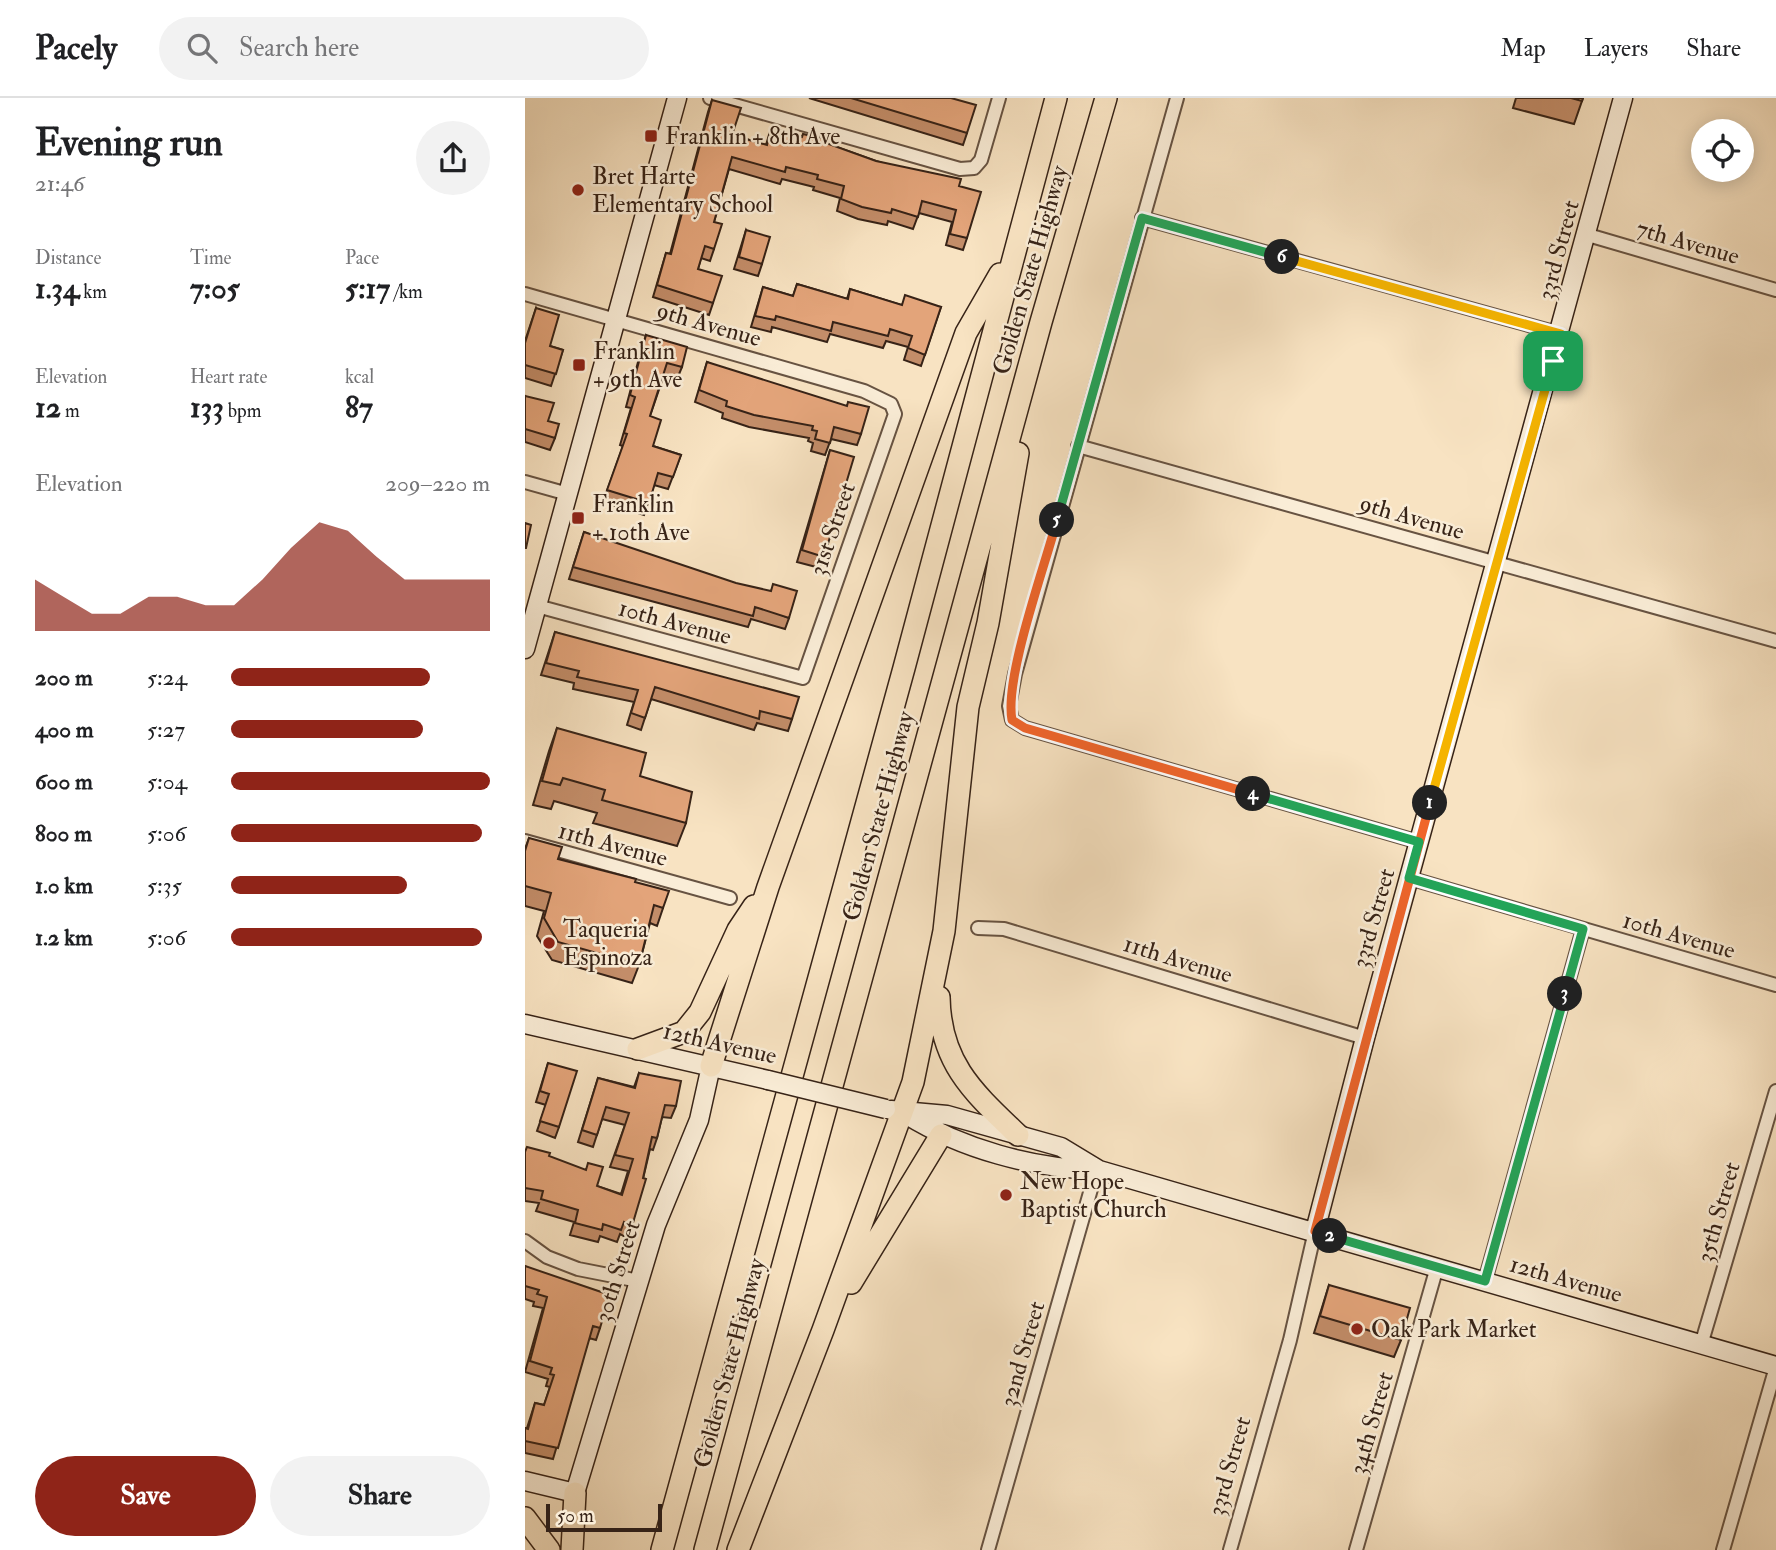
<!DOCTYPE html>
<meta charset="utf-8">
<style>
:root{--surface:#fff;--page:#f2f2f2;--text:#202124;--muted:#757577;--line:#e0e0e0;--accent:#8f2418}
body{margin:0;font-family:"IM FELL Double Pica",serif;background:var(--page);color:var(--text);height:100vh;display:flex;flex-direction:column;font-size:26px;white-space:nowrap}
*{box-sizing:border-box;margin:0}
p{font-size:23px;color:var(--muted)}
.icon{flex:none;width:38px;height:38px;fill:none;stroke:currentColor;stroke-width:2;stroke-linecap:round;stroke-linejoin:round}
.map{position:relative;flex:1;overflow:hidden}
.sheet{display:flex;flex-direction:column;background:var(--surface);width:525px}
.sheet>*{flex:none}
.tools{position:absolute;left:1166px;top:21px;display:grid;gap:14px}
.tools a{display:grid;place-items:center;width:63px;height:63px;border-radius:50%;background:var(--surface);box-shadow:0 4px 18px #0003;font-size:35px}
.scale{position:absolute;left:21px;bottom:18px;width:116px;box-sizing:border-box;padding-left:7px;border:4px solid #372317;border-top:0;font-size:19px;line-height:24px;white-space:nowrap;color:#372317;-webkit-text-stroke:5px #faedd7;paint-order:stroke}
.pin{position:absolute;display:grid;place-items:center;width:60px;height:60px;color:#fff;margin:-30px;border-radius:14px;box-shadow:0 4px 10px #0006}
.km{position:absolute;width:35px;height:35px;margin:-18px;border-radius:50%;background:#222;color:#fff;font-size:19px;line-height:35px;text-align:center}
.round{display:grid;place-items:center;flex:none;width:74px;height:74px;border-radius:37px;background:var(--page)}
.headline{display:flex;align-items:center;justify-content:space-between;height:119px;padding:0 35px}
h1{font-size:38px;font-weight:800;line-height:52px}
.figures{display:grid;grid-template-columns:repeat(3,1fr);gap:10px;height:119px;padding:7px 35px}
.figures div{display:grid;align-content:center}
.figures b{font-size:30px;font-weight:800}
.figures small{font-size:19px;font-weight:400}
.figures p{font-size:19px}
.chart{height:196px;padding:14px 35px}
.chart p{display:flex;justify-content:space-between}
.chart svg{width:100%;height:126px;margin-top:7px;fill:var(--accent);opacity:.7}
.button{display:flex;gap:14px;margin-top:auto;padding:14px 35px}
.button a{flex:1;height:80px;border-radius:42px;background:var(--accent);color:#fff;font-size:28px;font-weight:800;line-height:80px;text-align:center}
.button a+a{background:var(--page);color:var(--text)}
ul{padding:0 35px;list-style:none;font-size:23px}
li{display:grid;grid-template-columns:112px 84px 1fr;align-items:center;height:52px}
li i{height:18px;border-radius:9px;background:var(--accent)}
header{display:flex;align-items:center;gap:42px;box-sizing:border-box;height:98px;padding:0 35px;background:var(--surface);border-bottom:2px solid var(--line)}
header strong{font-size:33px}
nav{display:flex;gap:38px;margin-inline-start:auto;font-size:24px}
.search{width:490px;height:63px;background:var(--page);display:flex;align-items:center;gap:18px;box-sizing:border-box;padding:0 24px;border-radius:38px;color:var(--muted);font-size:26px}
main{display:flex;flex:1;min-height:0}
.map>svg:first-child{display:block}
</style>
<header>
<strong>Pacely</strong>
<div class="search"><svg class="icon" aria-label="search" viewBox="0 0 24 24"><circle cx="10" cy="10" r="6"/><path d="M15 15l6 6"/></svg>Search here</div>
<nav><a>Map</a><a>Layers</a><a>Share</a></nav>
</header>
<main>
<section class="sheet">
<div class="headline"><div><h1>Evening run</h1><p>21:46</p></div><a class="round"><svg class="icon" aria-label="share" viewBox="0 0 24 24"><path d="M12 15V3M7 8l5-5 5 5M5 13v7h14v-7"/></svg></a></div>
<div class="figures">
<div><p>Distance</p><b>1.34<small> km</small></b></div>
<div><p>Time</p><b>7:05</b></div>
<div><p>Pace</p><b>5:17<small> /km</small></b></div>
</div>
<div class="figures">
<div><p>Elevation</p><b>12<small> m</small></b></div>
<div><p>Heart rate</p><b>133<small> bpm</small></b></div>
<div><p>kcal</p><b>87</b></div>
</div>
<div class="chart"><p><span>Elevation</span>209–220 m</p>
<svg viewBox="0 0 160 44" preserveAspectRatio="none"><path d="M0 44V26L10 32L20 38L30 38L40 32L50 32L60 35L70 35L80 26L90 15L100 6L110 9L120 18L130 26L140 26L150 26L160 26V44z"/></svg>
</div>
<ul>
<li><b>200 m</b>5:24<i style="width:77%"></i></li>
<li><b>400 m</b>5:27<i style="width:74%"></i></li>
<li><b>600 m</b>5:04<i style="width:100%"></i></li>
<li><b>800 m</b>5:06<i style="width:97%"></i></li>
<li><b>1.0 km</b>5:35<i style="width:68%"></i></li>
<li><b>1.2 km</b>5:06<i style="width:97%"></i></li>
</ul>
<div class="button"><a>Save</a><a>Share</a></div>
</section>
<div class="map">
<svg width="1251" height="1452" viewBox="0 0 1251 1452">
<rect width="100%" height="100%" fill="#f8e3c2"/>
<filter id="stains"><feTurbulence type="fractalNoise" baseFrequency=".00286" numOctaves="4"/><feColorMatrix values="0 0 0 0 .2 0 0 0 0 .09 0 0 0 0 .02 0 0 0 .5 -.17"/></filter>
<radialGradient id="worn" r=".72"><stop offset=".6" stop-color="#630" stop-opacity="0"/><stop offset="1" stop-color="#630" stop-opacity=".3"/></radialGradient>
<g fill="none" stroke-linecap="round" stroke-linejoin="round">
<g stroke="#675342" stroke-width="16">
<path id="street" d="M185,0L435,71L449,70L456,62L474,0
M652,0L490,576L484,608L487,622L500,630L894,744
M617,120L1036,236
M1063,137L1251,192
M0,196L339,293L366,306L370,316L278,580L12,508
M553,348L1251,543
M0,384L43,396
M0,743L205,800
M884,780L1251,887
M453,830L479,831L840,940
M0,1143L22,1159L53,1171L114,1183
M960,1183L1058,831
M1176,1247L1251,993
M463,1452L566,1091L574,1072
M705,1452L765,1242L790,1133
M831,1452L912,1169
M1198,1452L1251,1269"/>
</g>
<g stroke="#372317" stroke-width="21">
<path id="secondary" d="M0,551L152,0
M0,926L243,982
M366,1012L422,1017L536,1049L574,1072L1251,1268
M382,1017C437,1051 507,1070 571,1072
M790,1133L840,940L1098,0
M0,1383L50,1395L131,1127L174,1022L186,968"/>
</g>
<g stroke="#372317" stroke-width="24">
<path id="highway" d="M414,899C415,965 448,994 493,1037
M113,951L159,934L175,914L213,832L229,808
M186,968L243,789L441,235L475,176
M326,1185L416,1037
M0,1420L24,1452
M47,1452L50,1395
M137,1452L379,570L531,0
M180,1452L516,224L581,0
M213,1452L298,1232L388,984L419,833L443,609L463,525L493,355"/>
</g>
<use href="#street" stroke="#faedd7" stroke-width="12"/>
<use href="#secondary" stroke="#faedd7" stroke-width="18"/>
<use href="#highway" stroke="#f8e3c2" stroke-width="21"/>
<g stroke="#372317" stroke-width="21" stroke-linecap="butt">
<path id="secondary-bridge" d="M243,982L361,1011"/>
</g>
<use href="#secondary-bridge" stroke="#faedd7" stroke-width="18"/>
</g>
<path fill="#c38d69" stroke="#372317" stroke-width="2" d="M284,0H426L442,35L438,47Z
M991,0H1058L1049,26L988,10Z
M187,2L207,37L241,47L246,30L298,44L351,63L434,88L442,140L438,152L421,147L427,124L394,115L388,131L363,123L362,127L333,121L312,113L315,100L288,92L289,89L257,81L255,86L204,71L189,124V151L185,163L176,160L173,171L188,205L184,217L128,199L141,155L145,156L183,14Z
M221,132L237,166L233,178L209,171Z
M272,186L322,201L325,191L376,207L416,209L396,268L379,262L383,249L361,243L358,250L305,236L302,244L247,229L246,234L226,229L238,189L268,198Z
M11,210L25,248L38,252L26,288L0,280V243Z
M121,237L157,269L152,281L139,277L125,318L128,348L156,357L143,391L129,387L119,417L78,404L98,348L95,347L106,310L101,309L117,249Z
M182,264L336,336L332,347L306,341L300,357L286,353L288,345L283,343L284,340L224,329L197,320L198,315L170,304Z
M0,298L23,323L30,340L25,352L0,344Z
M305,352L299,459L295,470L272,464Z
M59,434L264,520L260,531L226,521L223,529L44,481Z
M30,534L267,621L263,633L232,625L229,632L126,601L116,632L102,627L109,604L48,591L49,585L16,577Z
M32,630L115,678L161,725L152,748L68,725L72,715L29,703L26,711L8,707L24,653Z
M4,740L33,761L110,784L138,810L132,828L125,825L114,867L107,885L27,862L12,838L19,813L0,808V751Z
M23,965L34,1029L30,1040L12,1033L21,1007L11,1004Z
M114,975L151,1008L146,1020L137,1019L132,1040L128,1052L125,1051L107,1128L102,1140L95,1136L92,1144L75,1138L73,1144L45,1137L49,1124L11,1113L14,1105L0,1103V1054L24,1058L72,1088L96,1096L103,1073L85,1069L100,1027L77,1021L68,1049L53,1044L73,980L109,989Z
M0,1168L75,1230L71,1242L64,1240L28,1361L0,1355V1330H2L10,1305L19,1307L25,1289L21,1288L23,1281L0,1274L18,1210L8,1208L9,1204L0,1201Z
M804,1187L876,1242L869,1259L789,1235Z"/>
<path fill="#e3a47a" stroke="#372317" stroke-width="2" d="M326,0H426L451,7L442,35Z
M1046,0H1058L1057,3Z
M187,2L216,10L207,37L242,47L246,30L277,39L278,36L299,41L298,44L351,63L436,81L434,88L456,94L442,140L425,136L431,112L397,103L393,119L367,111L366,115L337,109L316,101L319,88L292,81L293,77L261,69L260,74L207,59L189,124L197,126L189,151L180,148L173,171L197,178L188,205L132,187L141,155L146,156Z
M221,132L245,139L237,166L214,159Z
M272,186L323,201L325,191L377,207L380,197L416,209L400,257L383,250L387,238L365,231L363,238L308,224L306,233L251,218L250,222L230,218L238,189L268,198Z
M11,210L34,217L25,248L38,252L31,276L0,267V245Z
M121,237L162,249L157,269L142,265L125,318L136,322L128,348L156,357L148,379L133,375L124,405L82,392L102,336L99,335L110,299L105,297Z
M182,264L322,308L323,304L344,309L336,336L309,329L305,345L290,341L292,333L287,332L288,328L229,317L201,308L202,303L174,292Z
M0,298L29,305L23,323L34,326L30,340L0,331Z
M305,352L329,359L299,459L277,452Z
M0,425L6,427L1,450H0Z
M59,434L211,485L246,493L248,486L272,493L264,520L230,509L228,518L48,469Z
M30,534L274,599L267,621L235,613L234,621L130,589L120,620L106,615L113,592L52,579L54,573L21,565Z
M32,630L121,655L115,678L167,694L161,725L77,702L80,692L38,680L35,687L17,683Z
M4,740L37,749L33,761L111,781L110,784L144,793L138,810L129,807L114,867L33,844L19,820L26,795L0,788V753Z
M23,965L52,973L34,1029L15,1023L24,996L15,993Z
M114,975L156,983L151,1008L140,1007L132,1040L127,1039L118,1080L121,1081L107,1128L99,1124L96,1132L78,1126L77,1132L50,1125L53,1112L16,1101L18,1093L0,1090V1054L2,1049L25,1055L24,1058L61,1072L63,1065L78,1069L72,1088L97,1097L108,1061L90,1057L104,1015L81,1009L72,1037L57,1032L73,980L110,990Z
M0,1168L85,1197L75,1230L68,1228L33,1350L0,1343V1330L3,1331L10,1305L19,1307L29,1277L25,1276L27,1270L5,1263L22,1199L12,1196L14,1192L0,1188Z
M804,1187L885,1210L876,1242L795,1218Z"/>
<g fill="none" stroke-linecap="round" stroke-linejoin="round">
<g stroke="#fff" stroke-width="14">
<path id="split-1" d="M905,705L1028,263"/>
</g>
<g stroke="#fff" stroke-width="14">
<path id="split-2" d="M805,1138L790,1133L905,705"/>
</g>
<g stroke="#fff" stroke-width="14">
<path id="split-3" d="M805,1138L960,1183L1040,896"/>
</g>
<g stroke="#fff" stroke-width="14">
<path id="split-4" d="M728,696L894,744L884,780L1058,831L1040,896"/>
</g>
<g stroke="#fff" stroke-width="14">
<path id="split-5" d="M532,422C520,468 479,580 487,622L500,630L728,696"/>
</g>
<g stroke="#fff" stroke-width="14">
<path id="split-6" d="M532,422L617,120L757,159"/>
</g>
<g stroke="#fff" stroke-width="14">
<path id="split-7" d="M757,159L1036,236L1028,263"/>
</g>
<use href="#split-1" stroke="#f5b400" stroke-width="9"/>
<use href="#split-2" stroke="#f0652b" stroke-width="9"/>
<use href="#split-3" stroke="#22a559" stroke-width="9"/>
<use href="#split-4" stroke="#22a559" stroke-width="9"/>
<use href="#split-5" stroke="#f0652b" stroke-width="9"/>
<use href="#split-6" stroke="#22a559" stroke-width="9"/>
<use href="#split-7" stroke="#f5b400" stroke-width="9"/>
</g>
<g fill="#8f2418" stroke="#faedd7" stroke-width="2.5">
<rect x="119" y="31" width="14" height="14" rx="3.5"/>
<circle cx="53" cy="92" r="7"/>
<rect x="47" y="260" width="14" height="14" rx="3.5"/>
<rect x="46" y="413" width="14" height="14" rx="3.5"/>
<circle cx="24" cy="845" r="7"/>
<circle cx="481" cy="1097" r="7"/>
<circle cx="832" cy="1231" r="7"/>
</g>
<g text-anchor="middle" stroke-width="5" stroke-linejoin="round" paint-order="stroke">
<g font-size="24" fill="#372317" stroke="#faedd7" text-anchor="start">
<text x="140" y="46">Franklin + 8th Ave</text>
<text x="67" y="86">Bret Harte<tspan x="67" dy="28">Elementary School</tspan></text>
<text x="68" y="261">Franklin<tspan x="68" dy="28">+ 9th Ave</tspan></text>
<text x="67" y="414">Franklin<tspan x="67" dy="28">+ 10th Ave</tspan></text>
<text x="38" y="839">Taqueria<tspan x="38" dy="28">Espinoza</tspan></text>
<text x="495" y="1091">New Hope<tspan x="495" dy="28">Baptist Church</tspan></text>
<text x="846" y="1239">Oak Park Market</text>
</g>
<g font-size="24" fill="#372317" stroke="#faedd7">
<text transform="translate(1163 144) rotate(16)" y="8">7th Avenue</text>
<text transform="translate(1033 152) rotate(-75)" y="8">33rd Street</text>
<text transform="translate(505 172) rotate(-74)" y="8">Golden State Highway</text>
<text transform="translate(184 226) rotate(16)" y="8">9th Avenue</text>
<text transform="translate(887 419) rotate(16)" y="8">9th Avenue</text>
<text transform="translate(307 431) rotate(-71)" y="8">31st Street</text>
<text transform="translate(150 524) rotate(15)" y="8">10th Avenue</text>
<text transform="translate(353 718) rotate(-75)" y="8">Golden State Highway</text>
<text transform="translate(88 746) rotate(15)" y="8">11th Avenue</text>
<text transform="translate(848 820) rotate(-74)" y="8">33rd Street</text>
<text transform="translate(1154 837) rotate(16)" y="8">10th Avenue</text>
<text transform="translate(653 861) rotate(17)" y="8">11th Avenue</text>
<text transform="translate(195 945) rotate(13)" y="8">12th Avenue</text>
<text transform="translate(1193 1114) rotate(-74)" y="8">35th Street</text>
<text transform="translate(92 1173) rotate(-73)" y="8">30th Street</text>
<text transform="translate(1041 1181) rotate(16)" y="8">12th Avenue</text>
<text transform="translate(497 1256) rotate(-74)" y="8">32nd Street</text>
<text transform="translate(204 1265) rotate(-75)" y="8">Golden State Highway</text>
<text transform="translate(846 1325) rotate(-74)" y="8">34th Street</text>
<text transform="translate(704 1368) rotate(-74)" y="8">33rd Street</text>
</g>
</g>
<rect width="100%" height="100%" filter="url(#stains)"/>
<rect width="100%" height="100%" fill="url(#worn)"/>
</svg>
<div class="tools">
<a><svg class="icon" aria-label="locate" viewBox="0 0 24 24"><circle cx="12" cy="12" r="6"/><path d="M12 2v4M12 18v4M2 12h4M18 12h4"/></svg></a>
</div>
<div class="scale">50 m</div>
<div class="pin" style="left:1028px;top:263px;background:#1e9e55"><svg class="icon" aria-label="arrive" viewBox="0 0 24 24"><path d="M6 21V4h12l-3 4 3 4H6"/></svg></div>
<b class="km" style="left:905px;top:705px">1</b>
<b class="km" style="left:805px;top:1138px">2</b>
<b class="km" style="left:1040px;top:896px">3</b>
<b class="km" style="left:728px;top:696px">4</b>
<b class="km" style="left:532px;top:422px">5</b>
<b class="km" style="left:757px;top:159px">6</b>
</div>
</main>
